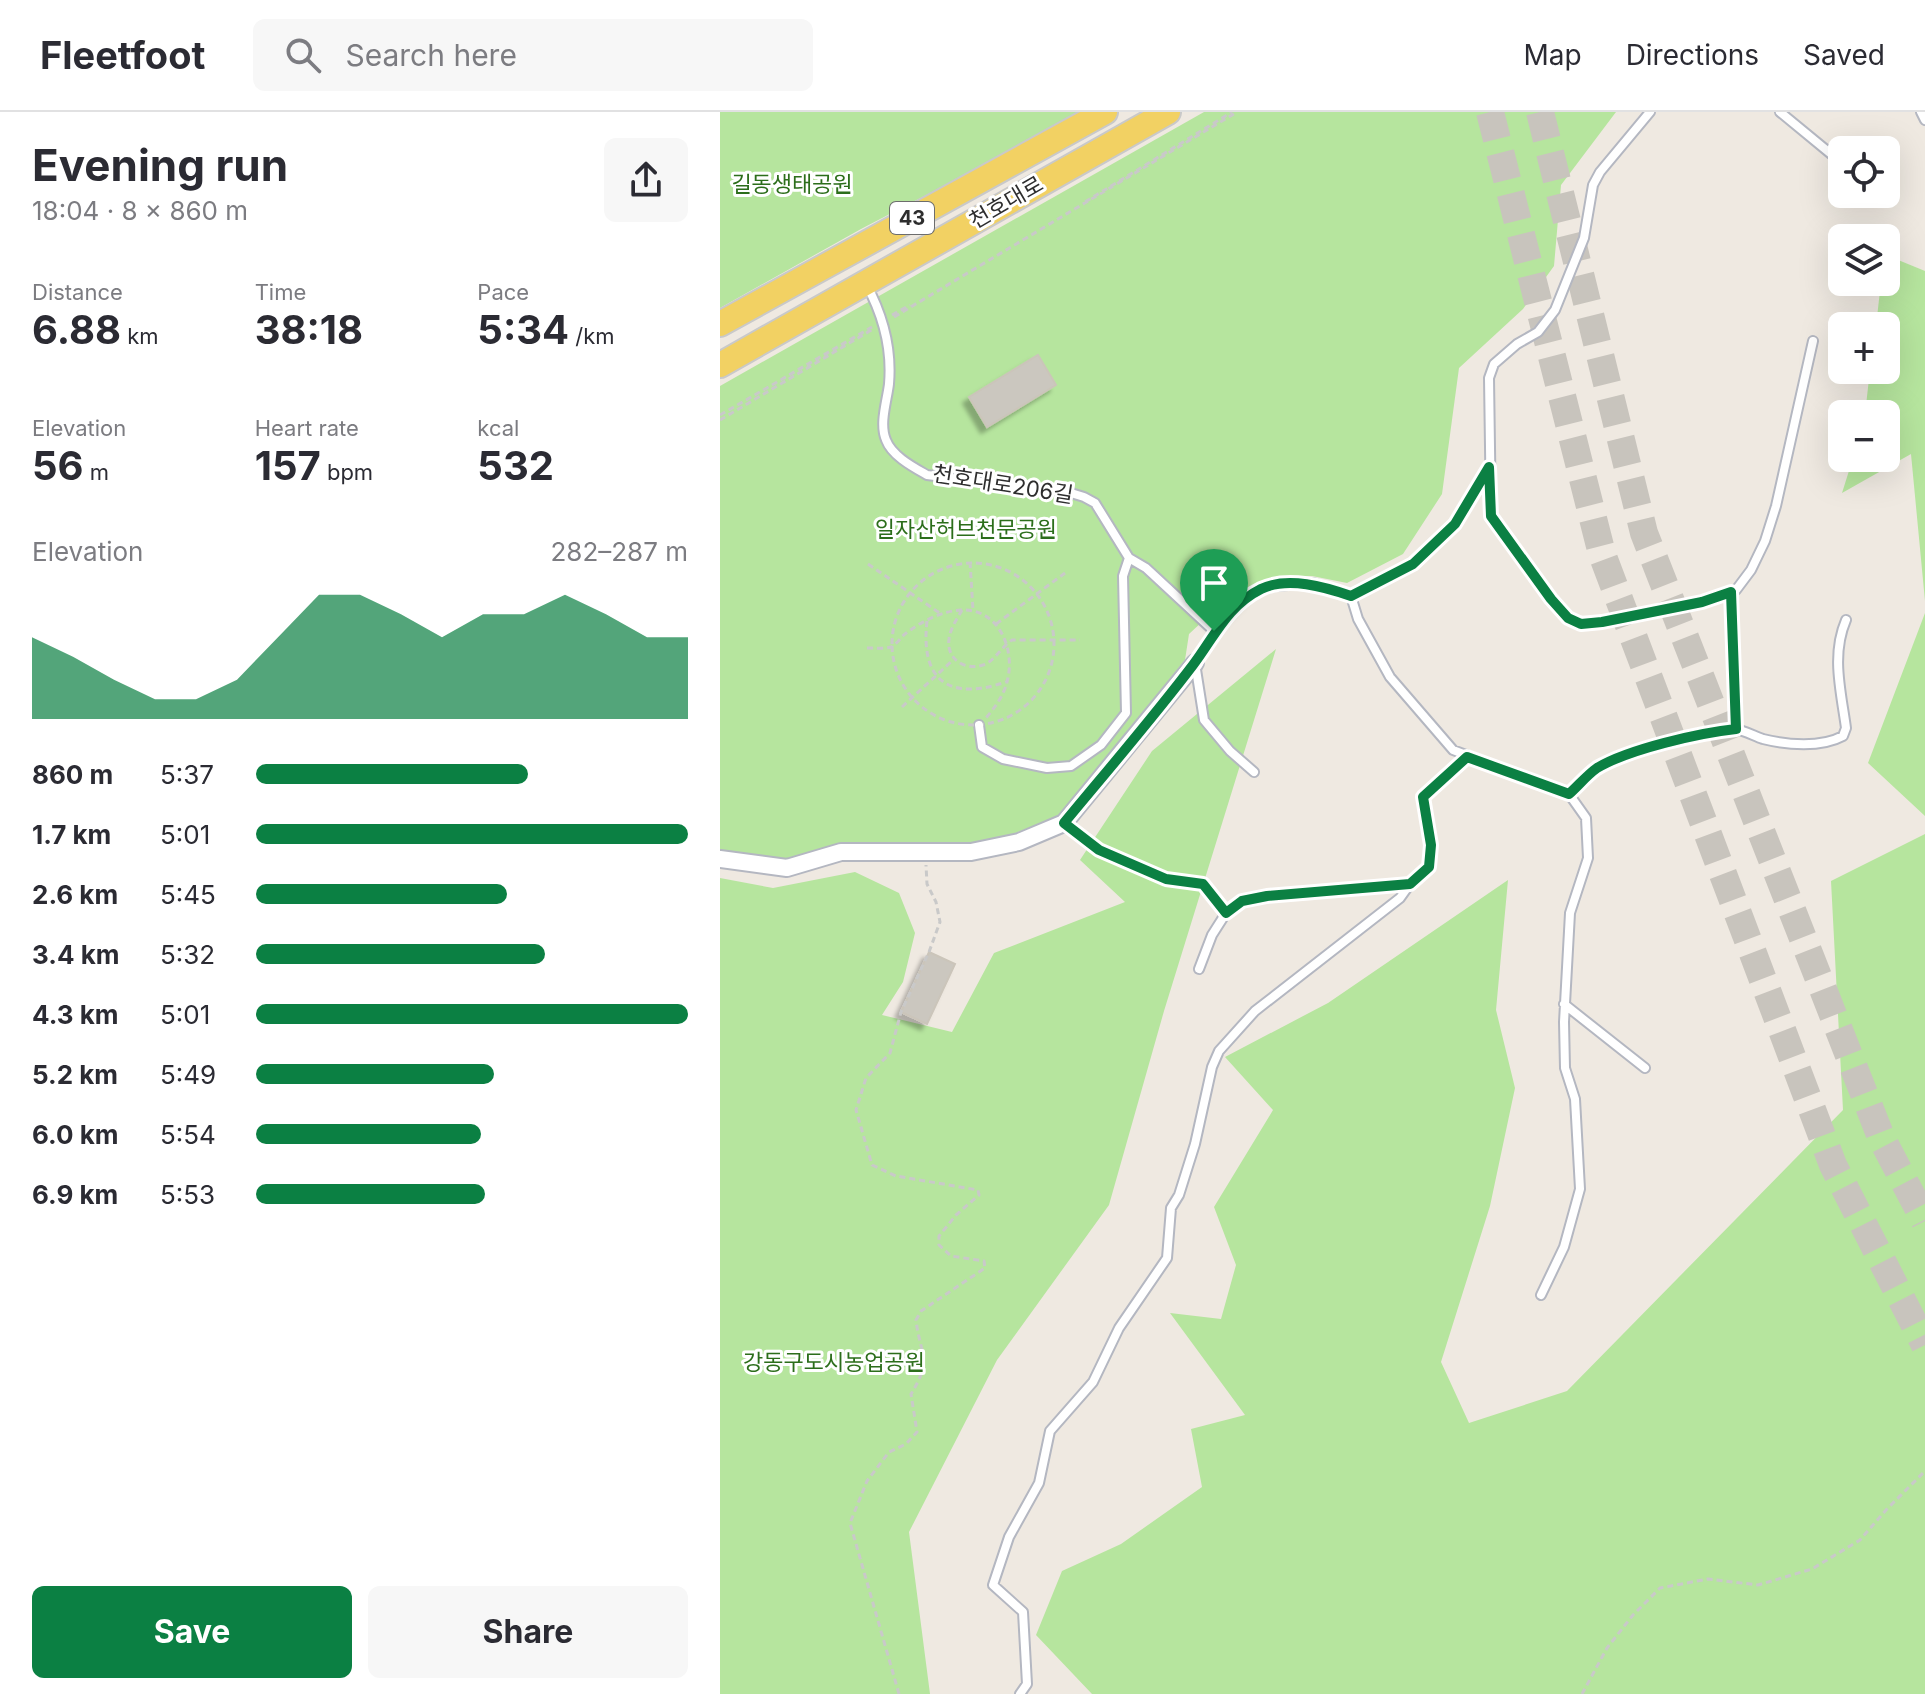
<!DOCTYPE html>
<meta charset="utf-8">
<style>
:root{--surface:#fff;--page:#f7f7f7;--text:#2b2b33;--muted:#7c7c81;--line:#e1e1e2;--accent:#0b8043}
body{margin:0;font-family:Inter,"Noto Sans KR",sans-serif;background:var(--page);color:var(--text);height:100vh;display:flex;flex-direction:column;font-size:30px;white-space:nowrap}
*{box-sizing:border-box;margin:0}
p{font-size:26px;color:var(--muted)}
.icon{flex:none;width:44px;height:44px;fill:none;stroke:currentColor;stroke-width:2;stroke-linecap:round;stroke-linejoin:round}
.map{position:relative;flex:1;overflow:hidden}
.drawer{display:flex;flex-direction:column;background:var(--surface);width:720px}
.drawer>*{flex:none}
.fabs{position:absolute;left:1108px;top:24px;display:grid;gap:16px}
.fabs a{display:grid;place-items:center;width:72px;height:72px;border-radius:12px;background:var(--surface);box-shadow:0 8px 32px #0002;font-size:40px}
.pin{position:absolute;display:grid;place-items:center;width:68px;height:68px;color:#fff;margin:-82px -34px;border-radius:50% 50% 50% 0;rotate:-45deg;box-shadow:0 0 8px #0007}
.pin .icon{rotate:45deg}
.round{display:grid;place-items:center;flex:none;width:84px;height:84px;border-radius:12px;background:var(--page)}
.overview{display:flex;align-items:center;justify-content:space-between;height:136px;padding:0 32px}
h1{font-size:44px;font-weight:700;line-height:60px}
.figures{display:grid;grid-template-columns:repeat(3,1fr);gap:12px;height:136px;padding:8px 32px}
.figures div{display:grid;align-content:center}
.figures b{font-size:40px;font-weight:700}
.figures small{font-size:22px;font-weight:400}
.figures p{font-size:22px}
.chart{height:224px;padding:16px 32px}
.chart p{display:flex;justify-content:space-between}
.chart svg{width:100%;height:144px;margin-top:8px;fill:var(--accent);opacity:.7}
.cta{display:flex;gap:16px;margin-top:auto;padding:16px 32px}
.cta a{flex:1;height:92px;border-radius:12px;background:var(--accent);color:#fff;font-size:32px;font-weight:700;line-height:92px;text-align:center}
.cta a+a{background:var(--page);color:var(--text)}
ul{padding:0 32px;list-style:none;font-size:26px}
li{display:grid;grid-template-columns:128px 96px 1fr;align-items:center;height:60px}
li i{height:20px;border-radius:10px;background:var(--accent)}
header{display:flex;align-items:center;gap:48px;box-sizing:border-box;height:112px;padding:0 40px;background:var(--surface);border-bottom:2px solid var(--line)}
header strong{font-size:38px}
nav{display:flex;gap:44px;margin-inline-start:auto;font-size:28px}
.search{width:560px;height:72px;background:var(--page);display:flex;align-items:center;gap:20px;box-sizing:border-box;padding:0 28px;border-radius:12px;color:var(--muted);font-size:30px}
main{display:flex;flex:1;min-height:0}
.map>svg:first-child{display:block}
</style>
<header>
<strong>Fleetfoot</strong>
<div class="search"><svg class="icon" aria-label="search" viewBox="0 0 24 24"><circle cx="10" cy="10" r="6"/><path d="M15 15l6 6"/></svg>Search here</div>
<nav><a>Map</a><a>Directions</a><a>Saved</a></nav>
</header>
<main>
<section class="drawer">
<div class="overview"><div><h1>Evening run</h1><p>18:04 · 8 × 860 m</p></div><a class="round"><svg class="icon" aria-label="share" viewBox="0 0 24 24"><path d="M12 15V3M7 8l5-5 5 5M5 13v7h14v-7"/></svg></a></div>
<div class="figures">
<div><p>Distance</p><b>6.88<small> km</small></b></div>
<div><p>Time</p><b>38:18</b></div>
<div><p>Pace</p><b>5:34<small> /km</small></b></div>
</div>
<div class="figures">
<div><p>Elevation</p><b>56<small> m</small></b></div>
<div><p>Heart rate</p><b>157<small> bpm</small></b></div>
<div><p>kcal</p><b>532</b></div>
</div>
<div class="chart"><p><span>Elevation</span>282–287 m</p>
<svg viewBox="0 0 160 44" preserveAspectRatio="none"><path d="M0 44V19L10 25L20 32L30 38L40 38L50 32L60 19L70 6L80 6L90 12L100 19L110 12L120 12L130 6L140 12L150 19L160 19V44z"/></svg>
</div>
<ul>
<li><b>860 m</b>5:37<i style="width:63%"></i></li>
<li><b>1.7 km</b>5:01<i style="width:100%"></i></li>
<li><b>2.6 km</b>5:45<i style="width:58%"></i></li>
<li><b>3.4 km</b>5:32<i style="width:67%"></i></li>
<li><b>4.3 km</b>5:01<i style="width:100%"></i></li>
<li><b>5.2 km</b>5:49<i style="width:55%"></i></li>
<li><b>6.0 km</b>5:54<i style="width:52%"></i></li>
<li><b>6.9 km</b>5:53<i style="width:53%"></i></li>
</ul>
<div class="cta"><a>Save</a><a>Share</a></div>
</section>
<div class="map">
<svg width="1205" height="1582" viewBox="0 0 1205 1582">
<defs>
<filter id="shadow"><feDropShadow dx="-6" dy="6" stdDeviation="2" flood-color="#0004"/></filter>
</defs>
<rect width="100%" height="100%" fill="#efe9e1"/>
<path fill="#b6e59e" d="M0,0H366L141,117L0,196Z
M484,0H896L841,73L834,154L803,197L739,256L722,382L683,442L627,471L592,464L550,466L497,496L469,522L465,548L339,704L293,722L247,732L117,733L63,749L0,740V274Z
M1166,143L1205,159V489L1191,342L1122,381L1133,346H1166V302H1145L1150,258H1166V214H1156L1161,170H1166Z
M1205,501V704L1148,651Z
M556,537L444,899L389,1093L277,1248L189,1420L210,1582H0V766L53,776L135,760L179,781L195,821L183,870L162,903L232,920L274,841L405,790L360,748L432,639Z
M1205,722V1582H372L316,1523L342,1459L401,1432L482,1375L471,1317L525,1303L450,1201L501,1207L516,1153L494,1095L553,998L505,945L608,891L788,768L776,898L795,976L770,1094L721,1250L749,1311L847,1279L1123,998L1111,769Z"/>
<path fill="#cbc7bf" stroke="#cbc5ba" stroke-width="2" filter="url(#shadow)" d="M318,243L336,273L267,315L249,285Z
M209,840L235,852L207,912L181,900Z"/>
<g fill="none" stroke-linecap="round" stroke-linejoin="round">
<path stroke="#c8c4bd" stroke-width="28" stroke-dasharray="28 14" stroke-linecap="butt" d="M770,0L882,442L1113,1053L1205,1233
M820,0L924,421L1161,1025L1205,1109"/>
<g stroke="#b4b7c1" stroke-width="12">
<path id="service" d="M930,0L880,60L873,73L864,126L835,198L818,220L797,232L774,252L769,266L771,404L831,487L848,506L861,512L882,510L982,490L1011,480L1016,478L1031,458L1045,429L1056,394L1093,229
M1060,0L1122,51
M1201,0L1205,8
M146,172C163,203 172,237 169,272C167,289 159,312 166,328C172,344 193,355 207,363L351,381L364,385L375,391L409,446L426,456L494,519L475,551L484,608L510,639L534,660
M1011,480L1016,617
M631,484L638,507L670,565L733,638L849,682L866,706L868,746L850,801L844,910L845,956L855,987L860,1077L844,1135L821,1183
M494,519L518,490L545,475L593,471L631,484L693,452L735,412L769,355
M259,613L262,635L283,647L327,656L351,654L381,633L406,601L403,464L409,446
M849,682C858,674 867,663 877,657C902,641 984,616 1014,617C1024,618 1034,624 1043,627C1067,633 1101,636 1123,624L1126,616C1121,579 1111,543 1126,508
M344,711L379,738L446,767L483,772L506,801
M479,857L492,823L506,801L522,789L547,784L690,772L709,755L711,733L703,685L747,645
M844,892L925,956
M300,1582L307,1572L303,1500L273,1473L289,1425L319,1371L330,1319L373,1270L399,1216L447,1146L451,1096L459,1083L475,1032L492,955L499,939L535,899L680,786L690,772"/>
</g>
<g stroke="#b4b7c1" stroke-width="20">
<path id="minor" d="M0,747L67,756L121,740H251L299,730L344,711L475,551"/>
</g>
<g stroke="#c9c9c9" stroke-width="28">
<path id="primary" d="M0,212L385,0
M0,253L448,0"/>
</g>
<path stroke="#c9c9c9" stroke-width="3" stroke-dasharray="6 4" stroke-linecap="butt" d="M365,90L512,0
M172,203L190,193
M174,205L517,0
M0,303L152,215
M0,308L153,217
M250,450L253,498
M172 532a81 81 0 1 1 162 0a81 81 0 1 1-162 0Z
M148,452L221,502
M242,498C237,507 230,517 229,527C226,547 245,559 263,553C275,549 281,535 292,528H360
M207,509C200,570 230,589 286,570
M276,512L345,461
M147,536C153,536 165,537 171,535C176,533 181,525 185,522C200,510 222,499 241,498C279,496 296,538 287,570C284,583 274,597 265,607
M182,595L234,547
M179,1582L130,1411L147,1369L169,1340L186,1332L197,1320L191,1282C213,1247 200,1243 196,1208L201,1199L265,1156L264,1149L231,1144L219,1133V1124L236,1103L259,1083L258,1078L176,1064L152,1053L136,998L146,966L170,941L181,900L209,840L220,810L216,790L207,772L206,753
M862,1582L887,1536L913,1503L940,1476L988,1467L1038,1473L1092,1457L1140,1428L1166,1398L1205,1359"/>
<use href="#service" stroke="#fff" stroke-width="8"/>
<use href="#minor" stroke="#fff" stroke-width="16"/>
<use href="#primary" stroke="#f2d163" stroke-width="24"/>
</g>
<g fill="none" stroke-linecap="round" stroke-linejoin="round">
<g stroke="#fff" stroke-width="16">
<path id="route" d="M769,355L771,404L831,487L848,506L861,512L882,510L982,490L1011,480L1016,617C979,621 909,637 877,656C867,663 858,674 849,682L747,645L703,685L711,733L709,755L690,772L547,784L522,789L506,801L483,772L446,767L379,738L344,711C387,659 432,607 473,553C495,524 507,494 541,477C568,464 605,475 631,484L693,452L735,412Z"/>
</g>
<use href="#route" stroke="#0b8043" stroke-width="10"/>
</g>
<g text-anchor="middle" stroke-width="6" stroke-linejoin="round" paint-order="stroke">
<rect fill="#fff" stroke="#6d6d6d" stroke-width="2" x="170" y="90" width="44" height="32" rx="6"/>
<g font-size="20" font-weight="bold" fill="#2e2e2e">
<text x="192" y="113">43</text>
</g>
<g font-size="22" fill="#2c6e1b" stroke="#fff">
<text x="72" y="80">길동생태공원</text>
<text x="246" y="425">일자산허브천문공원</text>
<text x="114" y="1258">강동구도시농업공원</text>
</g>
<g font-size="22" fill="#2e2e2e" stroke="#fff">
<text transform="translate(286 90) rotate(-30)" y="8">천호대로</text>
<text transform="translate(283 372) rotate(9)" y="8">천호대로206길</text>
</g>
</g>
</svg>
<div class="fabs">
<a><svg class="icon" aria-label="locate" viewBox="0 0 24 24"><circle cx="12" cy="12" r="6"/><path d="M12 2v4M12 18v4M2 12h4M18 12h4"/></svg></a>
<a><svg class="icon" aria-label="layers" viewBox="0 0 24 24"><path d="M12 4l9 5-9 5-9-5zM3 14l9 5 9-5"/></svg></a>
<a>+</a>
<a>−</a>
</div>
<div class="pin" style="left:494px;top:519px;background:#1e9e55"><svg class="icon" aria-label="arrive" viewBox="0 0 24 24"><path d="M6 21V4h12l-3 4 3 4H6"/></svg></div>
</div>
</main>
